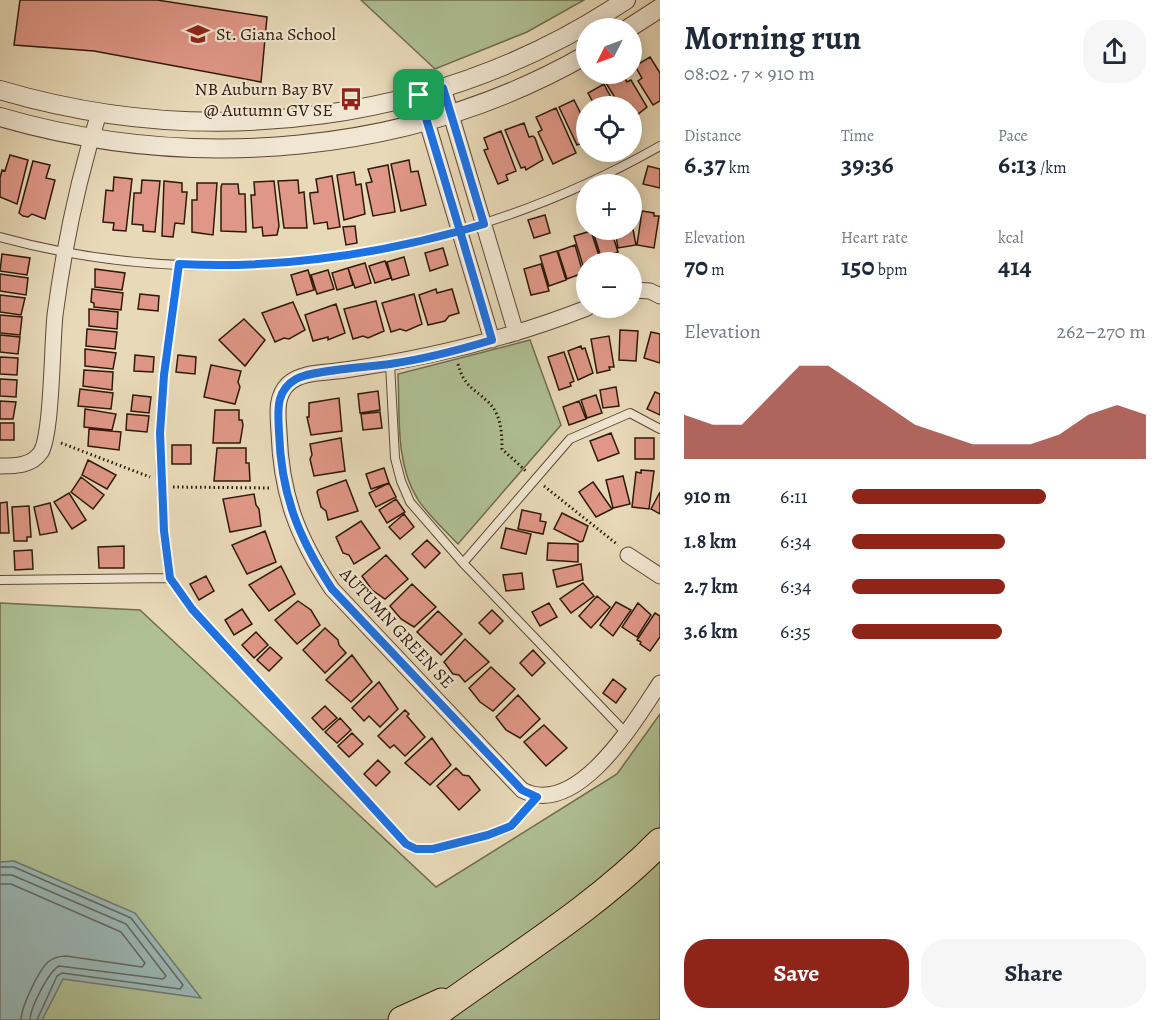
<!DOCTYPE html>
<meta charset="utf-8">
<style>
:root{--surface:#fff;--page:#f6f6f7;--text:#1f2937;--muted:#747a83;--accent:#8f2418}
body{margin:0;font-family:Alegreya,serif;background:var(--page);color:var(--text);height:100vh;display:flex;flex-direction:column;font-size:22px;white-space:nowrap}
*{box-sizing:border-box;margin:0}
p{font-size:20px;color:var(--muted)}
.icon{flex:none;width:33px;height:33px;fill:none;stroke:currentColor;stroke-width:2;stroke-linecap:round;stroke-linejoin:round}
.map{position:relative;flex:1;overflow:hidden}
.sheet{display:flex;flex-direction:column;background:var(--surface);width:510px}
.sheet>*{flex:none}
.needle{width:39px;rotate:228deg}
.controls{position:absolute;left:576px;top:18px;display:grid;gap:12px}
.controls a{display:grid;place-items:center;width:66px;height:66px;border-radius:50%;background:var(--surface);box-shadow:0 3px 15px #0003;font-size:30px}
.pin{position:absolute;display:grid;place-items:center;width:51px;height:51px;color:#fff;margin:-26px;border-radius:12px;box-shadow:0 3px 9px #0006}
.round{display:grid;place-items:center;flex:none;width:63px;height:63px;border-radius:24px;background:var(--page)}
.overview{display:flex;align-items:center;justify-content:space-between;height:102px;padding:0 24px}
h1{font-size:33px;font-weight:600;line-height:45px}
.metrics{display:grid;grid-template-columns:repeat(3,1fr);gap:9px;height:102px;padding:6px 24px}
.metrics div{display:grid;align-content:center}
.metrics b{font-size:26px;font-weight:600}
.metrics small{font-size:16px;font-weight:400}
.metrics p{font-size:16px}
.chart{height:168px;padding:12px 24px}
.chart p{display:flex;justify-content:space-between}
.chart svg{width:100%;height:108px;margin-top:6px;fill:var(--accent);opacity:.7}
.cta{display:flex;gap:12px;margin-top:auto;padding:12px 24px}
.cta a{flex:1;height:69px;border-radius:24px;background:var(--accent);color:#fff;font-size:24px;font-weight:600;line-height:69px;text-align:center}
.cta a+a{background:var(--page);color:var(--text)}
ul{padding:0 24px;list-style:none;font-size:20px}
li{display:grid;grid-template-columns:96px 72px 1fr;align-items:center;height:45px}
li i{height:15px;border-radius:8px;background:var(--accent)}
main{display:flex;flex:1;min-height:0}
.map>svg:first-child{display:block}
</style>
<main>
<div class="map">
<svg width="660" height="1020" viewBox="0 0 660 1020">
<rect width="100%" height="100%" fill="#e8d9b8"/>
<filter id="stains"><feTurbulence type="fractalNoise" baseFrequency=".00333" numOctaves="4"/><feColorMatrix values="0 0 0 0 .2 0 0 0 0 .09 0 0 0 0 .02 0 0 0 .5 -.17"/></filter>
<radialGradient id="worn" r=".72"><stop offset=".6" stop-color="#630" stop-opacity="0"/><stop offset="1" stop-color="#630" stop-opacity=".3"/></radialGradient>
<path fill="#afc094" stroke="#6f6c4f" stroke-width="1.5" d="M361,0H584L527,32L435,69Z
M530,340L561,425L458,544C448,534 423,509 417,498C395,462 400,414 398,374Z
M0,603L140,610L436,887L617,774L660,714V1020H0Z"/>
<path fill="#9ab8b7" stroke="#6f7872" stroke-width="1.5" d="M14,861L135,913L201,998L63,979L42,1020H0V862Z"/>
<g fill="none" stroke-linecap="round" stroke-linejoin="round">
<path stroke="#646860" stroke-width="1.5" d="M0,867H14L131,918L183,985L180,989L62,973L57,976L37,1020
M0,875H12L126,924L166,976L163,979L59,966C49,971 30,1008 30,1020
M0,884H11L121,932L145,963L142,967L66,956C59,956 53,958 48,962C38,971 21,1008 21,1020"/>
</g>
<path fill="#e09787" stroke="#2f190a" stroke-width="1.5" d="M20,0H157L267,17L261,82L94,51L14,45Z
M650,57L660,73V101L653,105L638,81L642,78L635,66Z
M622,74L627,82L631,80L647,107L632,119V106H620L606,83Z
M604,84L607,90L616,106H595L588,93Z
M574,100L581,114L586,112V146L585,142L577,145L559,107Z
M556,108L576,153L553,164L538,132L542,130L536,117Z
M524,123L529,137L533,136L535,138L543,160L526,170L525,167L521,168L505,130Z
M501,131L516,171L506,175L508,180L498,184L484,150L488,149L484,138Z
M10,155L28,160L17,204L0,197V178L2,170L5,171Z
M409,160L411,172L418,171L426,205L401,211L391,164Z
M33,161L50,165L46,178L55,180L45,219L32,214L28,217L23,216L19,213Z
M388,165L395,212L373,216L366,183L372,182L368,169Z
M648,166L660,169V188L643,184Z
M354,172L356,185L361,184L365,214L344,220L337,175Z
M332,176L340,227L328,229L327,222L314,224L310,196V193L318,192L316,179Z
M114,177L132,179L126,231L113,230L114,223L103,222L106,190L113,191Z
M142,180L160,181L155,232L143,231V225L132,224L134,195V193H141Z
M298,180L299,193L304,192L307,228H284L278,181Z
M164,181L182,183V192H187L184,224L175,223L173,237L162,236Z
M274,181L279,226L277,235L263,236L262,227L253,228L251,195H255L254,182Z
M197,183H217L213,235L192,232V200H197Z
M222,184H238L239,194H245L246,232L221,231V187Z
M642,211L654,213V216H659L654,248L637,245Z
M545,215L550,233L534,238L528,220Z
M632,224L636,245L618,248L615,230H632Z
M355,226L357,243L346,245L343,227Z
M611,230L618,252L601,257L594,235Z
M591,231L601,262H586V269H584L574,236Z
M575,245L583,273L567,279L558,251Z
M443,248L448,265L430,271L425,253Z
M557,251L566,280L549,286L540,256Z
M2,254L30,258L27,275L0,271Z
M404,257L409,275L392,280L387,262Z
M385,261L391,278L375,283L369,266Z
M365,263L371,283L355,288L348,268Z
M541,264L549,291L531,295L524,269Z
M348,268L353,285L337,290L332,273Z
M95,269L125,273L122,290L95,287Z
M308,270L314,290L297,295L291,275Z
M328,270L334,289L317,294L311,275Z
M0,274L28,278L26,295L0,291Z
M92,289L123,293L121,310L94,307V303L91,302Z
M436,289L437,293L452,289L459,313L449,316L445,321L428,325L419,295Z
M140,294L159,296L158,311L138,309Z
M414,294L422,324L406,331L400,329L391,332L382,303Z
M0,295L25,298L21,315L0,312Z
M376,301L384,331L368,338L363,336L353,339L344,309Z
M293,302L305,330L289,339L284,338L275,342L262,313Z
M336,304L345,333L328,340V337L313,341L305,315Z
M89,309L118,312L117,329L89,326Z
M0,315L22,317L20,335L0,333Z
M244,319L265,340L245,366L219,340Z
M87,329L117,332L115,349L86,346Z
M620,330L638,331L636,361L619,360Z
M651,332L660,334V363L644,358Z
M0,335L20,337L18,354L0,352Z
M609,336L614,367H609L610,370L597,373L591,339Z
M581,346L582,349L585,348L593,373L578,380L568,351Z
M85,349L116,353L113,369L85,366Z
M564,352L574,381L570,383L571,386L559,390L548,357Z
M135,355L154,357L153,372L134,371Z
M178,355L196,357L195,374L176,372Z
M0,357L18,358L17,375L0,374Z
M211,365L241,371L238,382L240,387L235,404L204,397Z
M84,370L113,372L112,390L83,386Z
M0,379L17,380L16,397L0,396Z
M616,387L619,406L603,408L600,390Z
M80,389L113,393L111,409L78,406Z
M378,391L380,410L360,413L358,394Z
M655,392L660,394V415L647,409Z
M133,395L151,397L149,413L131,411Z
M596,395L602,413L587,418L581,400Z
M339,398L342,431L311,435L307,417H309V403Z
M0,401L16,402L13,419H0Z
M579,401L586,419L569,425L563,407Z
M85,409L116,414L112,430L84,427Z
M215,410H239V420H242L243,425L240,443H213Z
M380,412L382,428L363,430L361,414Z
M127,414L149,416L147,432L126,430Z
M0,423H14V440H0Z
M89,429L121,432L119,450L88,446Z
M611,433L619,453L598,461L590,441Z
M341,438L345,471L314,476L310,459L312,455L310,444Z
M635,438H654V459H635Z
M172,445H191V464H172Z
M217,448H246V463H249L250,481H214Z
M88,460L116,475L107,489L82,475Z
M384,468L389,483L371,489L366,474Z
M641,470L654,471L649,509L632,507L636,472L641,473Z
M623,476L630,504L613,508L606,480Z
M81,477L104,495L93,509L71,492Z
M346,480L358,511L328,520L326,511L321,507L317,492L318,490Z
M593,482L612,509L596,517L579,492Z
M389,483L396,497L376,507L369,493Z
M660,492V514L651,509Z
M69,493L86,520L72,529L54,502Z
M254,494L256,505L259,509L261,526L230,532L223,499Z
M396,499L405,512L387,523L379,510Z
M7,502L9,533H0V503Z
M50,503L57,532L40,535L34,507Z
M29,506L31,537H27V541H14L12,507Z
M522,510L541,514L540,521L546,522L543,534L518,529Z
M562,513L588,526L583,541L580,542L554,529Z
M404,514L414,527L400,539L389,527Z
M361,521L380,548L354,564L349,555L343,553L336,537Z
M506,528L531,534L526,554L501,548Z
M265,531L276,562L247,574L232,545Z
M427,540L440,553L425,568L412,554Z
M548,543L578,544V562L547,560Z
M124,546V568H99L98,547Z
M32,550L33,569L15,570L14,551Z
M386,555L408,579L385,599L372,590L362,576Z
M581,564L583,580L557,587L553,570Z
M281,566L295,594L269,611L249,585Z
M522,573L524,589L506,591L503,575Z
M206,576L214,591L199,600L190,584Z
M583,583L594,596L571,613L560,599Z
M412,584L436,607L414,627L401,619L390,606Z
M597,596L610,607L591,628L579,616Z
M298,601L311,610L320,625L297,644L275,620Z
M616,602L631,610L613,636L600,625Z
M549,603L557,617L540,626L532,612Z
M638,603L651,615L637,637L622,627Z
M242,609L252,624L234,635L225,620Z
M492,610L503,621L490,634L479,623Z
M438,611L462,634L441,655L417,632Z
M655,613L660,616V637L650,651L640,644L641,642L637,640Z
M325,628L338,640L339,645L346,653L325,673L303,650Z
M256,632L268,645L254,658L242,645Z
M465,639L489,662L465,682L459,675L453,674L444,662Z
M270,647L282,658L269,671L257,660Z
M533,650L545,663L532,676L520,663Z
M352,655L372,682L351,702L326,680Z
M491,667L515,689L493,711L480,702L469,688Z
M613,679L626,689L616,703L603,693Z
M379,682L398,709L380,727L369,716L364,721L352,708Z
M518,695L540,719L520,738L506,730L496,717Z
M325,706L337,718L323,730L312,718Z
M405,710L409,714L407,716L425,737L405,756L394,745L390,748L378,736Z
M340,718L351,730L337,743L325,732Z
M544,725L567,748L546,766L524,742Z
M352,733L363,744L349,757L338,746Z
M432,738L451,765L430,785L405,763Z
M378,760L390,772L376,786L364,774Z
M456,768L463,775L469,776L480,790L459,810L437,786Z"/>
<g fill="none" stroke-linecap="round" stroke-linejoin="round">
<g stroke="#5d4936" stroke-width="10">
<path id="service" d="M0,237C221,298 463,258 660,146
M390,364L395,458L401,481L410,502L463,563L626,733
M463,563L570,439L630,413L660,429
M170,578L191,609L406,844L416,850H433L488,835L511,827L537,797
M0,580L170,578C164,530 159,480 160,432C162,376 171,319 179,264"/>
</g>
<g stroke="#5d4936" stroke-width="17">
<path id="minor" d="M443,88L516,333
M419,95L492,340
M632,290L650,291L660,296
M587,308C508,339 429,358 345,370C327,373 302,371 288,384C275,397 278,415 279,432C281,494 297,537 332,589L522,790C577,819 635,721 660,683
M0,466C15,466 32,466 41,452C52,434 52,343 55,315C64,247 78,179 99,113
M628,555L660,576"/>
</g>
<g stroke="#5d4936" stroke-width="20">
<path id="tertiary" d="M629,28L660,8
M0,90C210,152 443,123 626,0
M0,117C193,173 411,155 586,55"/>
</g>
<g stroke="#2f190a" stroke-width="29">
<path id="motorway" d="M402,1020L442,1002
M427,1020C505,962 591,912 660,842"/>
</g>
<path stroke="#2f190a" stroke-width="3" stroke-dasharray="1.5 3" stroke-linecap="butt" d="M458,364C464,386 472,387 487,401C501,413 502,432 502,449L527,472
M61,443L150,477
M544,486L618,545
M173,487L271,488"/>
<use href="#service" stroke="#f0e6d1" stroke-width="8"/>
<use href="#minor" stroke="#f0e6d1" stroke-width="15"/>
<use href="#tertiary" stroke="#f0e6d1" stroke-width="18"/>
<use href="#motorway" stroke="#e8d9b8" stroke-width="27"/>
</g>
<g fill="none" stroke-linecap="round" stroke-linejoin="round">
<g stroke="#fff" stroke-width="12">
<path id="route" d="M419,95L460,231C368,256 274,269 179,264L164,375L160,433L164,531L170,578L192,609L406,844L416,849H433L488,835L511,826L537,797L522,790L332,589C298,537 281,494 279,432C278,411 275,391 296,379C311,370 369,367 390,364C425,359 459,350 492,340L460,231L484,224L443,88L419,95"/>
</g>
<use href="#route" stroke="#1a73e8" stroke-width="8"/>
</g>
<defs>
<g id="school-bare" transform="scale(1.8)"><path d="M0-5L7-2L0 1L-7-2ZM-4 1L0 2.5L4 1V4Q0 6-4 4Z" fill="#8f2418" stroke="#f0e6d1" stroke-width="2.5" paint-order="stroke"/></g>
<g id="bus-bare" transform="scale(1.8)"><path d="M-5-6H5V4H4V6H2V4H-2V6H-4V4H-5ZM-3.5-4V0h7V-4ZM-3.5 1.2v1.5H-2V1.2ZM2 1.2v1.5H3.5V1.2Z" fill="#8f2418" stroke="#f0e6d1" stroke-width="2.5" paint-order="stroke"/></g>
</defs>
<g fill-rule="evenodd">
<use href="#school-bare" x="198" y="34"/>
<use href="#bus-bare" x="351" y="99"/>
</g>
<g text-anchor="middle" stroke-width="4.5" stroke-linejoin="round" paint-order="stroke">
<g font-size="18" fill="#2f190a" stroke="#f0e6d1" text-anchor="start">
<text x="216" y="40">St. Giana School</text>
<text x="333" y="95" text-anchor="end">NB Auburn Bay BV<tspan x="333" dy="21">@ Autumn GV SE</tspan></text>
</g>
<g font-size="18" fill="#2f190a" stroke="#f0e6d1">
<text transform="translate(397 628) rotate(47)" y="6">AUTUMN GREEN SE</text>
</g>
</g>
<rect width="100%" height="100%" filter="url(#stains)"/>
<rect width="100%" height="100%" fill="url(#worn)"/>
</svg>
<div class="controls">
<a><svg class="needle" viewBox="-14 -14 28 28"><path d="M0-13l5 13h-10z" fill="#e53935"/><path d="M0 13l5-13h-10z" fill="#747a83"/></svg></a>
<a><svg class="icon" aria-label="locate" viewBox="0 0 24 24"><circle cx="12" cy="12" r="6"/><path d="M12 2v4M12 18v4M2 12h4M18 12h4"/></svg></a>
<a>+</a>
<a>−</a>
</div>
<div class="pin" style="left:419px;top:95px;background:#1e9e55"><svg class="icon" aria-label="arrive" viewBox="0 0 24 24"><path d="M6 21V4h12l-3 4 3 4H6"/></svg></div>
</div>
<section class="sheet">
<div class="overview"><div><h1>Morning run</h1><p>08:02 · 7 × 910 m</p></div><a class="round"><svg class="icon" aria-label="share" viewBox="0 0 24 24"><path d="M12 15V3M7 8l5-5 5 5M5 13v7h14v-7"/></svg></a></div>
<div class="metrics">
<div><p>Distance</p><b>6.37<small> km</small></b></div>
<div><p>Time</p><b>39:36</b></div>
<div><p>Pace</p><b>6:13<small> /km</small></b></div>
</div>
<div class="metrics">
<div><p>Elevation</p><b>70<small> m</small></b></div>
<div><p>Heart rate</p><b>150<small> bpm</small></b></div>
<div><p>kcal</p><b>414</b></div>
</div>
<div class="chart"><p><span>Elevation</span>262–270 m</p>
<svg viewBox="0 0 160 44" preserveAspectRatio="none"><path d="M0 44V26L10 30L20 30L30 18L40 6L50 6L60 14L70 22L80 30L90 34L100 38L110 38L120 38L130 34L140 26L150 22L160 26V44z"/></svg>
</div>
<ul>
<li><b>910 m</b>6:11<i style="width:66%"></i></li>
<li><b>1.8 km</b>6:34<i style="width:52%"></i></li>
<li><b>2.7 km</b>6:34<i style="width:52%"></i></li>
<li><b>3.6 km</b>6:35<i style="width:51%"></i></li>
</ul>
<div class="cta"><a>Save</a><a>Share</a></div>
</section>
</main>
